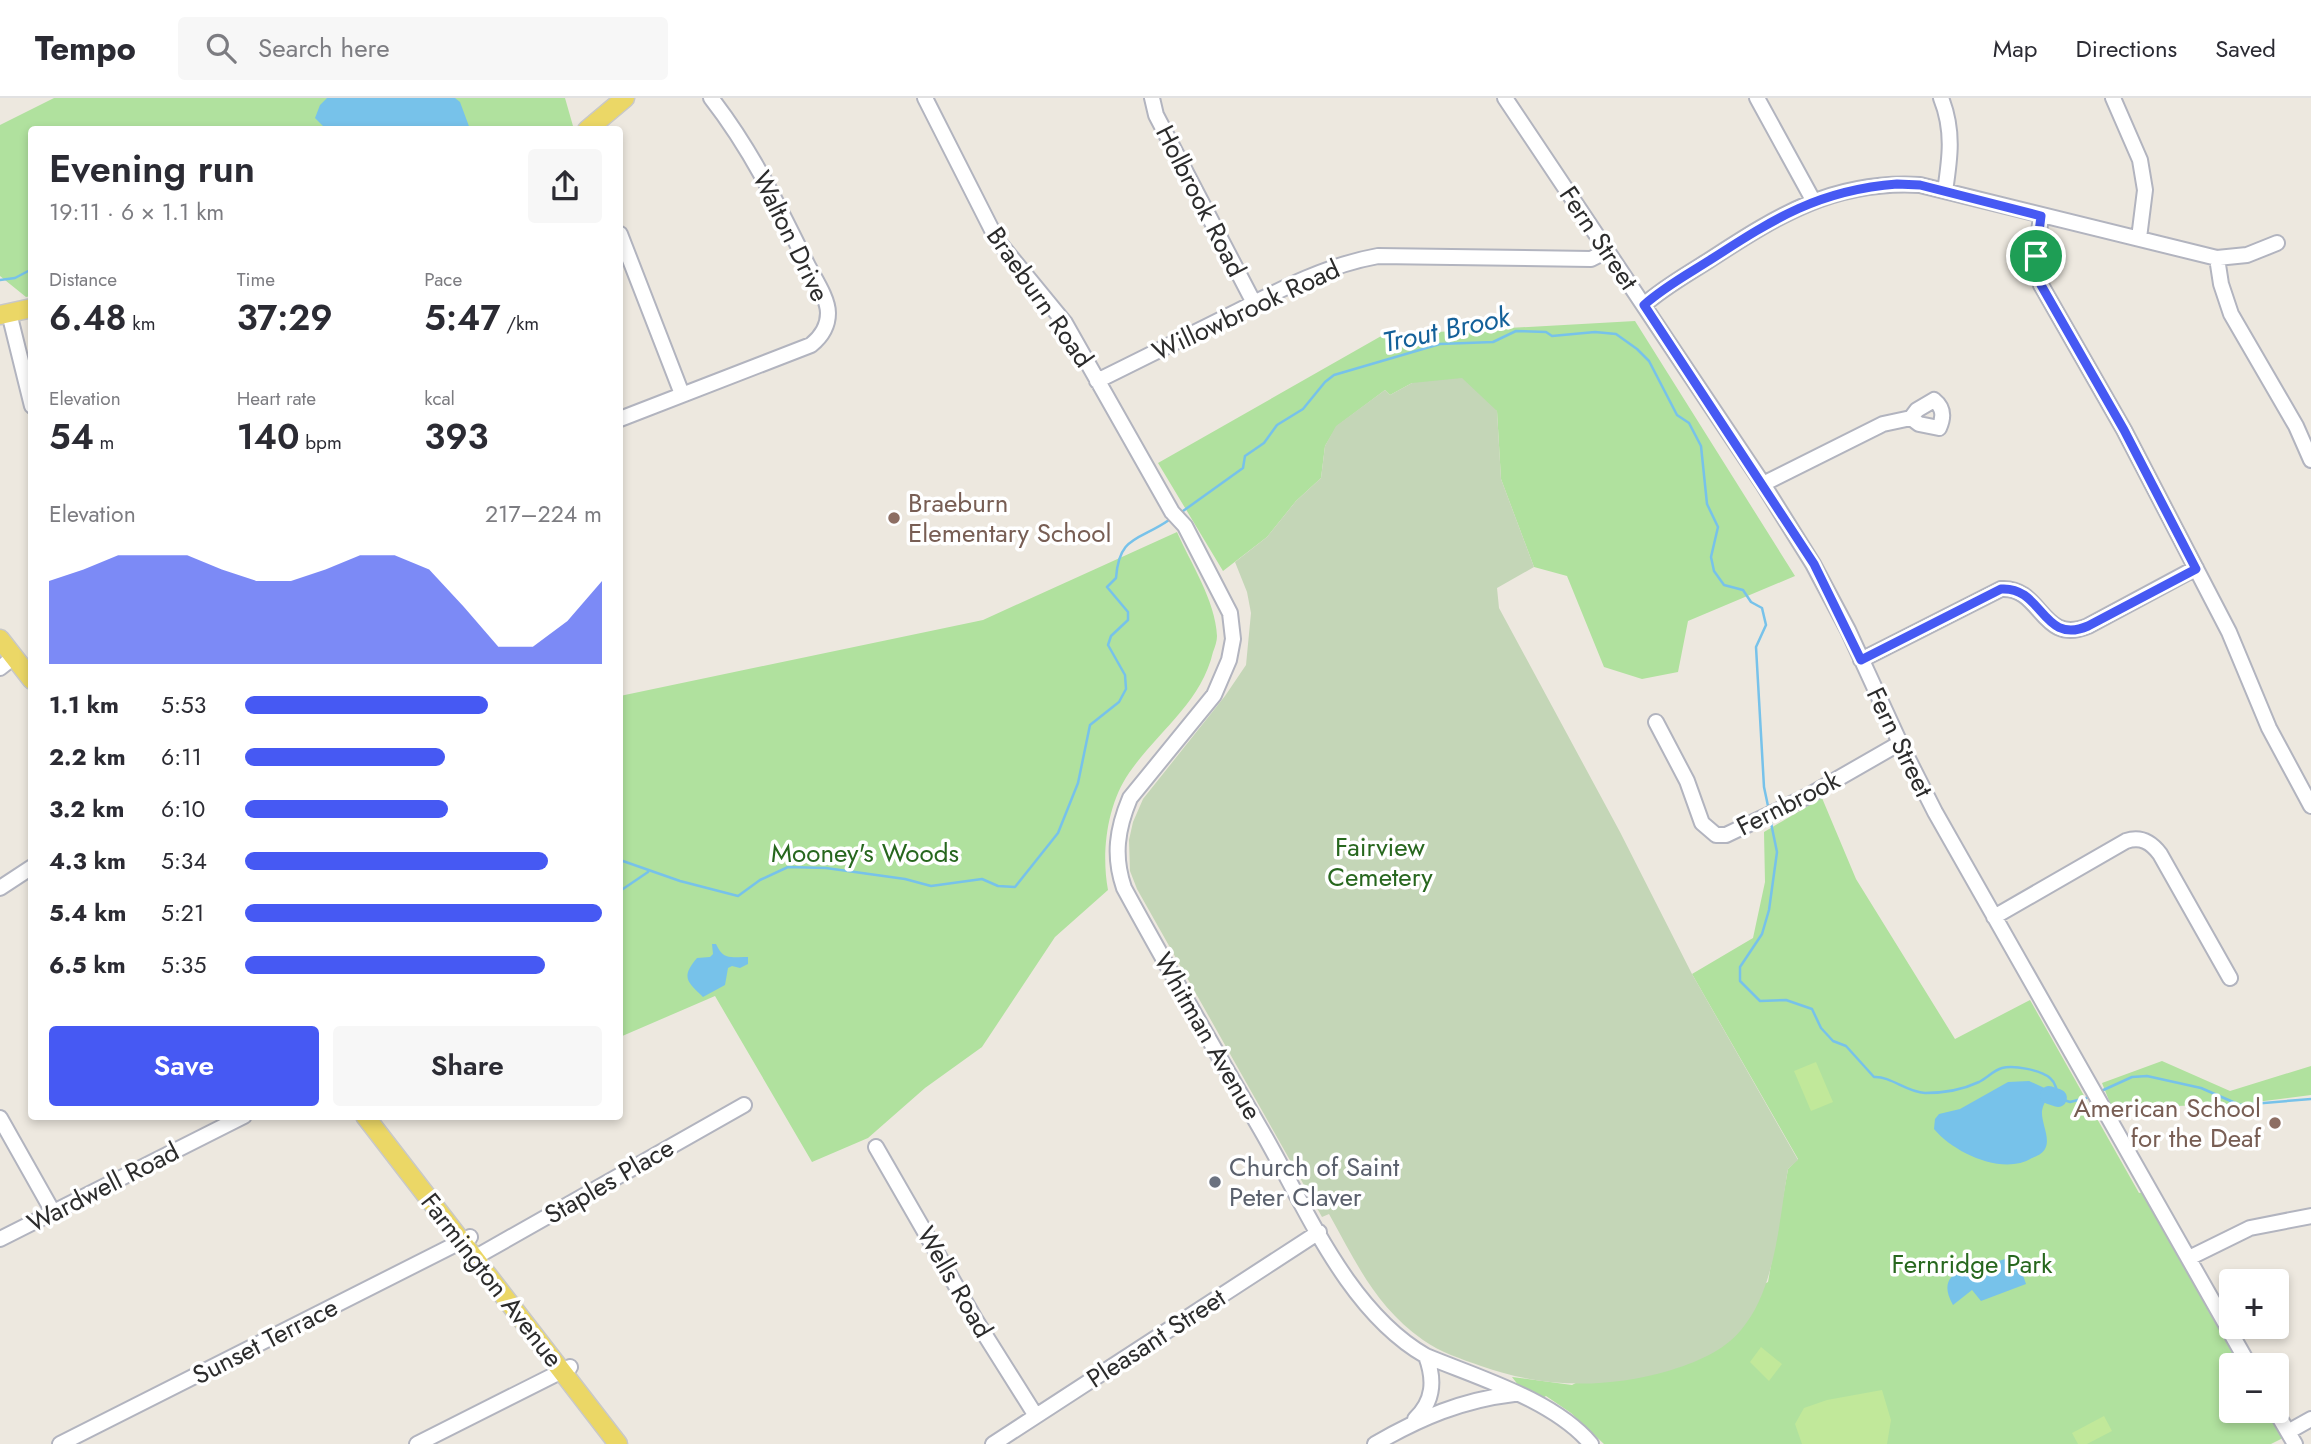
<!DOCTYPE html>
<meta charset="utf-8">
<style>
:root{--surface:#fff;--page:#f7f7f7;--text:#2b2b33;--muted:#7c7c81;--line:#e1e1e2;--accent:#4659f3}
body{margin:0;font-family:Jost,sans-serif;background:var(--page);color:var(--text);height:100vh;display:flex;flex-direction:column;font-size:26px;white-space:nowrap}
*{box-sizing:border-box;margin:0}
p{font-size:23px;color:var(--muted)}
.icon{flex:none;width:38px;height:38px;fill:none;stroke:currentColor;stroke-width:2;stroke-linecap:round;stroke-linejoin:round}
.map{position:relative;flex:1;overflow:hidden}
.side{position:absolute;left:28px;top:28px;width:595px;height:994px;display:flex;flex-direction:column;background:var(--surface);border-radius:7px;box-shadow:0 4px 10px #0003}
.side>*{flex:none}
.controls{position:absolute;left:2219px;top:1171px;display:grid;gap:14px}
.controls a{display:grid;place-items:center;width:70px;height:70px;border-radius:7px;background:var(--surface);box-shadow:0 4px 10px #0003;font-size:35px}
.pin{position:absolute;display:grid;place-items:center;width:60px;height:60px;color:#fff;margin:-30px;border:4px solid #fff;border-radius:50%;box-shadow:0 2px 7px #0007}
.round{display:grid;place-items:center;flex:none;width:74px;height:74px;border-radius:7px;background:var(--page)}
.headline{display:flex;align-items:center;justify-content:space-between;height:119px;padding:0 21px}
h1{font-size:38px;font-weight:600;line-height:52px}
.figures{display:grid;grid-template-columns:repeat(3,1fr);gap:10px;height:119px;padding:7px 21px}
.figures div{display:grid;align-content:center}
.figures b{font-size:35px;font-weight:600}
.figures small{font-size:19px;font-weight:400}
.figures p{font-size:19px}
.chart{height:196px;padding:14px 21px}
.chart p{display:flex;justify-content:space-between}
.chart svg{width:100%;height:126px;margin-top:7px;fill:var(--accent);opacity:.7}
.primary-button{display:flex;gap:14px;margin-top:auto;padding:14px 21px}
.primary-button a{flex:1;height:80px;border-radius:7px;background:var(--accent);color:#fff;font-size:28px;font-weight:600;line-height:80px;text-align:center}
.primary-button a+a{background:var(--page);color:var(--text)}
ul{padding:0 21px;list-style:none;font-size:23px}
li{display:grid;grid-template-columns:112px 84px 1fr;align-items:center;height:52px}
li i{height:18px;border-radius:9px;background:var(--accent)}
header{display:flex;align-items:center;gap:42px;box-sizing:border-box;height:98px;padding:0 35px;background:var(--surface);border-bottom:2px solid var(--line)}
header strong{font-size:33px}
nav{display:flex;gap:38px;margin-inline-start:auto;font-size:24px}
.search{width:490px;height:63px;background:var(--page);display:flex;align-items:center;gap:18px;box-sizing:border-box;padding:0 24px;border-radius:7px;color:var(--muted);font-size:26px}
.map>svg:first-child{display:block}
</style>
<header>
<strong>Tempo</strong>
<div class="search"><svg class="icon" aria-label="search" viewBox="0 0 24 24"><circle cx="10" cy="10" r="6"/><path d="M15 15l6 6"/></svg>Search here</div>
<nav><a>Map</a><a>Directions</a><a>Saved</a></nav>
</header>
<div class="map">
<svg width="2311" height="1346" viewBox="0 0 2311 1346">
<rect width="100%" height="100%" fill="#ede8df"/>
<path fill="#b0e19e" d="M54,0H565L573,28L569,32H32L31,198L26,199L0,178V27Z
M1635,223L1795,478L1688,523L1678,574L1642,581L1604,569L1567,478L1534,469L1501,381L1497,313L1412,285L1390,297L1385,292L1337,328L1325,348L1321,380L1296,403L1267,439L1223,473L1158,365L1383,237Z
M1177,434C1191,466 1215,502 1217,538C1217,543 1215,549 1213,554C1201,605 1158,633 1129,675C1107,707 1101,754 1108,792L1055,839L982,949L925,990L868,1040L812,1064L715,898L620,939V598L983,522Z
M1822,700L1856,781L1955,941L2030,902L2139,1095L2144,1094L2243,1267H2231V1312L2268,1313L2283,1340L2271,1346H1604L1571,1315L1546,1298L1541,1301L1522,1292L1512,1279L1572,1287L1768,1184L1788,1071L1798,1061L1692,876L1753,840L1765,784L1764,734Z
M2162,963L2230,993L2311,968V997L2240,1006L2112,1010L2102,985Z"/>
<path fill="#c4d6b7" d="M1462,280L1497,313L1501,381L1534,469L1497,490L1499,510L1620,734L1692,876L1798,1062L1788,1071C1779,1122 1776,1191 1741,1232C1723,1254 1694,1265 1668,1273C1604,1291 1543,1290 1481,1268C1461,1261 1440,1254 1423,1242C1375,1208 1356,1164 1329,1116L1322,1119L1137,791L1130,773L1129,742L1133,724L1143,701L1225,598L1246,567L1251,515L1247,494L1235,464L1267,439L1296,403L1321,380L1325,348L1336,328L1385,292L1390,297L1412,285Z"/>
<path fill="#c1e89a" d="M1816,964L1833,1004L1811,1013L1794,973Z
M1761,1249L1782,1266L1769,1283L1750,1264Z
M1882,1292L1891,1322L1887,1346H1802L1795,1326L1804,1310L1827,1302Z
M2104,1318L2112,1333L2087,1346H2078L2072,1335Z"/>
<path fill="#77c2ea" d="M327,0H455L460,4L470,31H326L315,20L320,7Z
M712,846H716C724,864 733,858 748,859V866L740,870L732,868L728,870L725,887L703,899C688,884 680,880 697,860L710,859L713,856Z
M2029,983L2051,993C2048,999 2043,1006 2042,1013C2041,1025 2051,1040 2045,1051C2042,1056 2037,1058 2032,1060C2003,1078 1954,1055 1934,1031L1935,1021L1939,1016L1960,1011L2008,984Z
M2016,1157L2026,1186L1981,1203L1972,1192L1953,1207C1937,1179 1958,1172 1980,1165L1982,1169Z"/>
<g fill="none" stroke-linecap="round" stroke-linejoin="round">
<path stroke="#77c2ea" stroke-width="2.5" d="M0,182L15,180L32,171
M1183,413L1243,370L1245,358L1264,345L1277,327L1303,311L1325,284L1334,277L1440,246L1493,244L1516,233L1546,234L1552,238L1595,234L1616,236L1637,251L1649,263L1677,317L1689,325L1701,348L1707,406L1718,429L1711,459L1714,473L1724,487L1743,492L1751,504L1762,510L1766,527L1756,549L1764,689L1768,708
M1771,725L1777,754L1769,812L1762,836L1740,869V883L1760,903L1786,902L1812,911L1821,930L1833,943L1846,948L1874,979C1891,978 1906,994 1925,995C1943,995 1962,992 1979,984C1987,980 1994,972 2002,970C2014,967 2041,972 2050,980C2056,985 2057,993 2058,1000L2070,1004L2090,999
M620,762L680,783L738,798L760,782L788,769L826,770L905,781L931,788L982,781L998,788L1015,789L1058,735L1078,685L1090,627L1119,604L1126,591L1125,577L1108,547L1111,538L1128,522V514L1107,489L1116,480C1119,437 1139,443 1169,422
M620,793L648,774
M2099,994L2132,979L2147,978L2201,990L2240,1007L2311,1001"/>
<path stroke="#77c2ea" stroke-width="18" d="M2049,997L2058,1000"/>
<g stroke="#b2b4bf" stroke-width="18">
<path id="minor" d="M925,0L997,142L1065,225L1172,414L1185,428L1230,515L1233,541L1229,562L1214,597L1130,700C1117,731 1113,758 1124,790C1168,871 1214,950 1260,1030C1305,1107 1346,1212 1426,1258C1479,1280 1554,1302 1591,1346
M1152,0L1156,17L1254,205
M1505,0L1763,386L1813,466L1848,532L1900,645L1935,714L2249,1267
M1757,0L1813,102
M1941,0C1954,32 1950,60 1945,93
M2113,0L2140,62L2145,92L2139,140
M2041,118L2036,158L2041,187L2124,332L2229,534L2269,630L2311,708
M620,136L682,296
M2217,160L2221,186L2231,216L2296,328L2311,362
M1644,207C1664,189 1688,176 1711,161C1778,117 1835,82 1920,87L2217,160L2247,157L2277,145
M9,215L32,308
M1097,283C1144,260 1191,236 1238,213C1283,190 1328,167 1378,158L1591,161L1607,153
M620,321L811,247C821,239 828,229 828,215C828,200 814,180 807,166C779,109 751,51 711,0
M1763,386L1883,326L1911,320L1919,326L1939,330C1944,319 1944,310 1934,302L1917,312L1911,320
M1861,562L2001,491C2042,488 2041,548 2088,528L2196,470
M0,570L14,559
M1656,624L1687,683L1702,725L1716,737H1726L1806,699L1900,645
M0,790L32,769
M1994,819L2126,743C2141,738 2151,744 2160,756L2230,880
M0,1020L53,1114
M876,1049L975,1221L1036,1318
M0,1141L244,1018
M474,1160L744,1007
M2189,1160L2250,1130L2311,1118
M2275,1312L2295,1346
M1415,1321C1434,1303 1435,1282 1426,1258
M2288,1334L2311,1321
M60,1346L470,1139
M417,1346L570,1269
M993,1346L1319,1134
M1375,1346C1420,1320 1462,1302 1514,1296"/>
</g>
<g stroke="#c8c8c8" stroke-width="21">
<path id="major" d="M587,32L625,0
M0,217L32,210
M0,541L32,582
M365,1018L618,1346"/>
</g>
<use href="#minor" stroke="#fff" stroke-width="14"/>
<use href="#major" stroke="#ebd766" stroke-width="18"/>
</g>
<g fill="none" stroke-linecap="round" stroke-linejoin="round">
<g stroke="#fff" stroke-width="14">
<path id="route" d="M1897,86L1920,87L2041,118L2036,158L2041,187L2124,332L2196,471L2088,528C2042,548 2043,488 2001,491L1861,562L1814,466L1644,207C1664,189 1688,176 1710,162C1775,120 1819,92 1897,86Z"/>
</g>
<use href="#route" stroke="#4659f3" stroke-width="9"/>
</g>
<g fill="#8d6e63" stroke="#fff" stroke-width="2.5">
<circle cx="894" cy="420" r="7"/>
<circle cx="2275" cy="1025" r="7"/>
</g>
<circle fill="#6b7280" stroke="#fff" stroke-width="2.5" cx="1215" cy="1084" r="7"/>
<g text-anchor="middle" stroke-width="7" stroke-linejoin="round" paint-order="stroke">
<g font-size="26" fill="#2c2c2c" stroke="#fff">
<text transform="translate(1201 103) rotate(63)" y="9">Holbrook Road</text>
<text transform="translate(791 138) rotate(64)" y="9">Walton Drive</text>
<text transform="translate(1599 140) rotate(56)" y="9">Fern Street</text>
<text transform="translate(1040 199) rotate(55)" y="9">Braeburn Road</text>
<text transform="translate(1246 212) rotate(-25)" y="9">Willowbrook Road</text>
<text transform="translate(1900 644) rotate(64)" y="9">Fern Street</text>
<text transform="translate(1788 705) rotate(-27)" y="9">Fernbrook</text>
<text transform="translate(1208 938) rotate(60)" y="9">Whitman Avenue</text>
<text transform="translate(609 1083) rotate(-30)" y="9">Staples Place</text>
<text transform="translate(103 1089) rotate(-27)" y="9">Wardwell Road</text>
<text transform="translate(492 1182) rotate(52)" y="9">Farmington Avenue</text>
<text transform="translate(955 1184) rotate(60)" y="9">Wells Road</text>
<text transform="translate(1156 1240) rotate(-33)" y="9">Pleasant Street</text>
<text transform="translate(265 1243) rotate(-27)" y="9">Sunset Terrace</text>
</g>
<g font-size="26" fill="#785e54" stroke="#fff" text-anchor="start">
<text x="908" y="414">Braeburn<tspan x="908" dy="30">Elementary School</tspan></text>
<text x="2261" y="1019" text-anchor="end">American School<tspan x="2261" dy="30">for the Deaf</tspan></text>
</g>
<g font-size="26" fill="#27671e" stroke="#fff">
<text x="1380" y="758">Fairview<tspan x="1380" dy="30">Cemetery</tspan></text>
<text x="865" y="764">Mooney's Woods</text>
<text x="1972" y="1175">Fernridge Park</text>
</g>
<g font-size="26" fill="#5b616d" stroke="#fff" text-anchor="start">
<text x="1229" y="1078">Church of Saint<tspan x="1229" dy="30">Peter Claver</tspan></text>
</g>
<g font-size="28" font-style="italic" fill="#136099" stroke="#fff">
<text transform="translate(1446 231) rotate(-12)" y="10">Trout Brook</text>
</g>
</g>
</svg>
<div class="controls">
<a>+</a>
<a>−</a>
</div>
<div class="pin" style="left:2036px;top:158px;background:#1e9e55"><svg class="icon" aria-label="arrive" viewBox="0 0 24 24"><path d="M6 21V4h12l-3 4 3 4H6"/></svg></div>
<section class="side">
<div class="headline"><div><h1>Evening run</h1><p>19:11 · 6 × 1.1 km</p></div><a class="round"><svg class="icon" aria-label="share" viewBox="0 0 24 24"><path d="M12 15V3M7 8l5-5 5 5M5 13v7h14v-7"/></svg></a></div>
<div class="figures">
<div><p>Distance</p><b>6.48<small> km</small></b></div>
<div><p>Time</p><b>37:29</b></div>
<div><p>Pace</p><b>5:47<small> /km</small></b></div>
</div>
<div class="figures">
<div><p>Elevation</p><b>54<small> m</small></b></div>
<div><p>Heart rate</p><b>140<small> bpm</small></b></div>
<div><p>kcal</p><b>393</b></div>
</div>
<div class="chart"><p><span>Elevation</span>217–224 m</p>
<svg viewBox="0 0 160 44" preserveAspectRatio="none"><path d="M0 44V15L10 11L20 6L30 6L40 6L50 11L60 15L70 15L80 11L90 6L100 6L110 11L120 24L130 38L140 38L150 29L160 15V44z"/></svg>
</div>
<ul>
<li><b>1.1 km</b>5:53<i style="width:68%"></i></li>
<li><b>2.2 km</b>6:11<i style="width:56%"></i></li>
<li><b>3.2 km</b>6:10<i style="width:57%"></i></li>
<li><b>4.3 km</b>5:34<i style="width:85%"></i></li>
<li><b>5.4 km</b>5:21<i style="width:100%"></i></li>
<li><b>6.5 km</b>5:35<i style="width:84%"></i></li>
</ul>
<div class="primary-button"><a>Save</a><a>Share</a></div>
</section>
</div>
